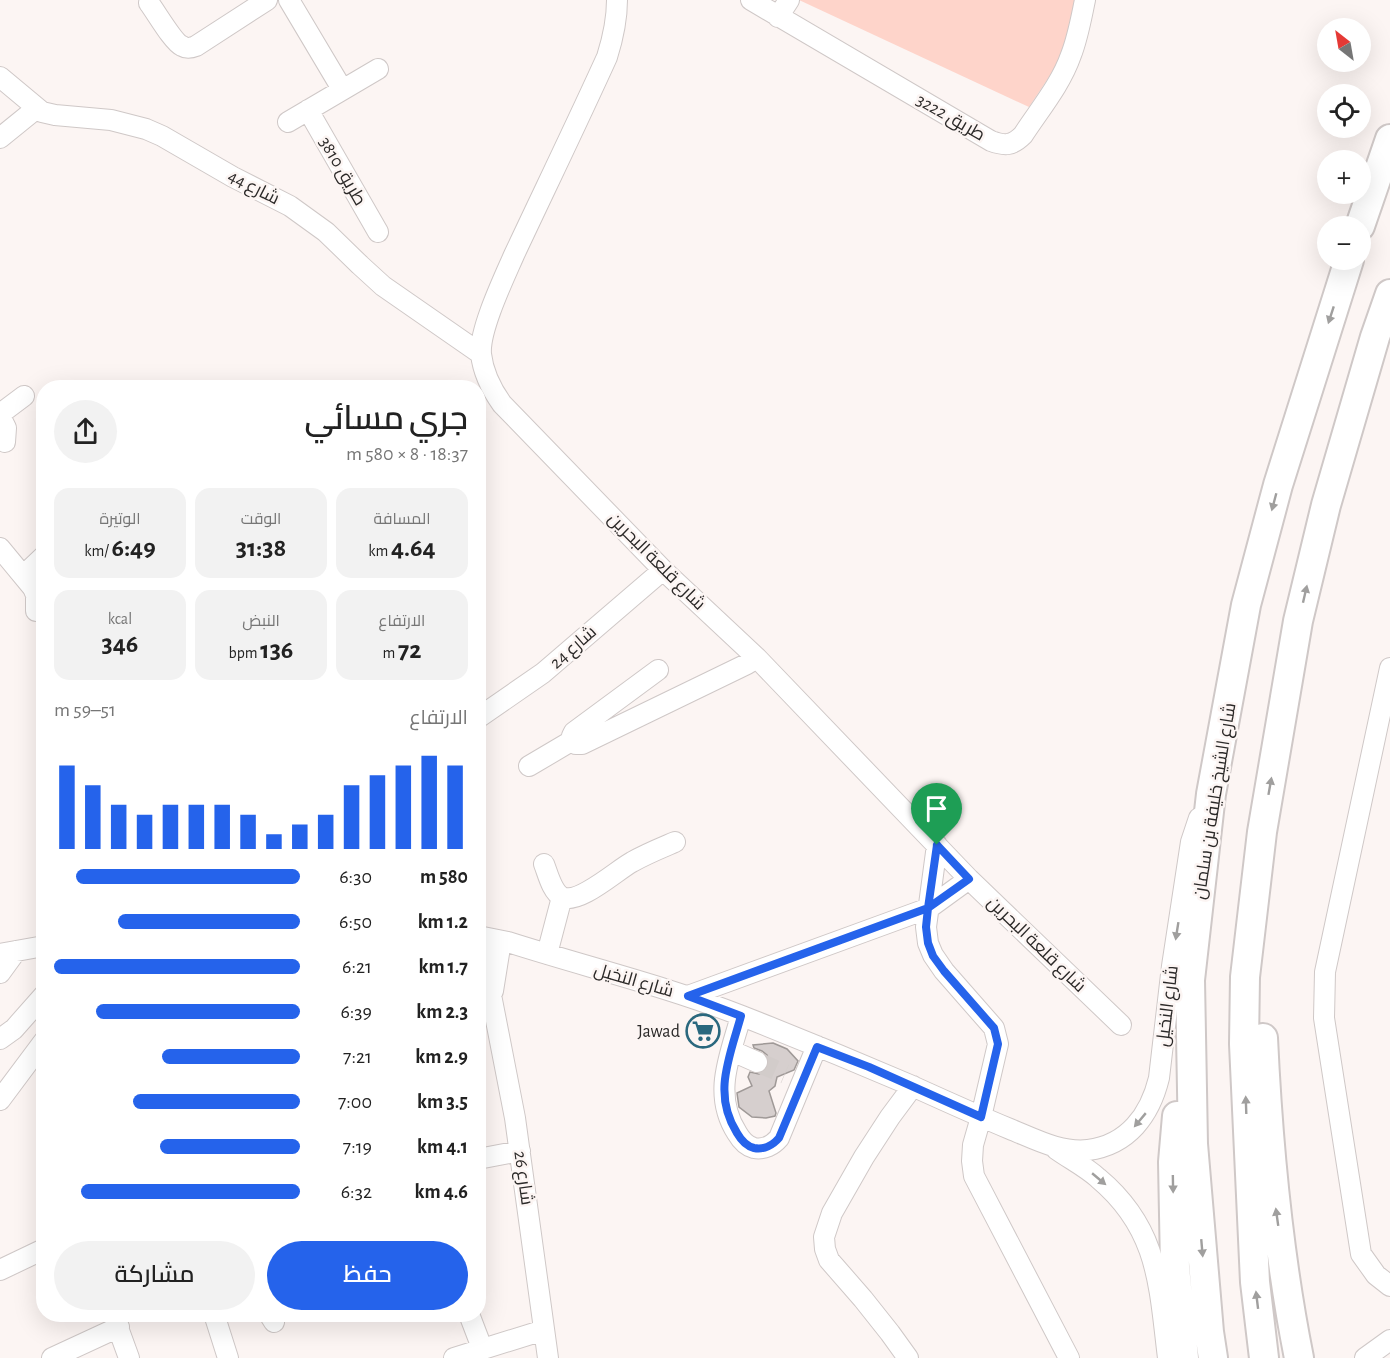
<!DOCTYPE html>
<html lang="ar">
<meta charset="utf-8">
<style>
:root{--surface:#fff;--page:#f2f2f2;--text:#222;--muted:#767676;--accent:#2563eb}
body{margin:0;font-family:"Alegreya Sans",Cairo,sans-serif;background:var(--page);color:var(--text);direction:rtl;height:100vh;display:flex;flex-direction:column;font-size:22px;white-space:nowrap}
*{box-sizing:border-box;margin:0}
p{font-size:20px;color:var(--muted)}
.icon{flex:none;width:33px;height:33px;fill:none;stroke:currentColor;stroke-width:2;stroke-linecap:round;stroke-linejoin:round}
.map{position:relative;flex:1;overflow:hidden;direction:ltr}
.panel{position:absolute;left:36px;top:380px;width:450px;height:942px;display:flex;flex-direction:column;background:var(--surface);border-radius:24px;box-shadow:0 6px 24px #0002;direction:rtl}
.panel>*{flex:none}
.needle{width:39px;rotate:329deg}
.buttons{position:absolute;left:1317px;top:18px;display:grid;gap:12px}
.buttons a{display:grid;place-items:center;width:54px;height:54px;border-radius:50%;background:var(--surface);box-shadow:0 6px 24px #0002;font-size:30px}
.pin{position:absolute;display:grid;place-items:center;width:51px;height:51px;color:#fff;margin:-62px -26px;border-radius:50% 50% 50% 0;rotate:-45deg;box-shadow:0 0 6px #0007}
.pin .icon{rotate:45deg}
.round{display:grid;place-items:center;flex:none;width:63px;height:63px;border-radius:32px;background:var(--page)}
.summary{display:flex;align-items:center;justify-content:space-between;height:102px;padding:0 18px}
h1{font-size:33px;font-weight:600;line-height:45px}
.stats{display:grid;grid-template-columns:repeat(3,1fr);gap:9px;height:102px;padding:6px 18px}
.stats div{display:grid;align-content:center;border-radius:15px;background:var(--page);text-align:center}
.stats b{font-size:26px;font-weight:600}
.stats small{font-size:16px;font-weight:400}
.stats p{font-size:16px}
.chart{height:168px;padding:12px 18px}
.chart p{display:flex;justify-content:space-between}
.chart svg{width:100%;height:108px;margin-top:6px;stroke:var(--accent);stroke-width:6}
.action{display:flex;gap:12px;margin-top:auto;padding:12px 18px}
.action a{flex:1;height:69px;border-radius:36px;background:var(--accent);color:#fff;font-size:24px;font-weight:600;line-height:69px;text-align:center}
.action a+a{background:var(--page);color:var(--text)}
ul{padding:0 18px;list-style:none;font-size:20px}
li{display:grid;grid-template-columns:96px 72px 1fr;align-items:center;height:45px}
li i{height:15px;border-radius:8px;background:var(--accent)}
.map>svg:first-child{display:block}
</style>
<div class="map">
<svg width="1390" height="1358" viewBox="0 0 1390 1358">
<rect width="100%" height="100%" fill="#fcf5f3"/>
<path fill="#fed4ca" d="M799,0H1078L1067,50L1029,107Z"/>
<path fill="#d6cfce" stroke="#9f9997" stroke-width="1.5" d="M701,1014L713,1018L717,1025L714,1036L703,1040L693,1037L689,1026L693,1017Z
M773,1043L787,1049L798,1061L794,1070L777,1077L775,1086L769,1091L776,1113L775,1116L766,1118L752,1117L739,1107L737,1093L752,1086L748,1077L750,1072L759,1074L765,1071L768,1066L769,1060L767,1055L762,1051L754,1048L753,1045Z"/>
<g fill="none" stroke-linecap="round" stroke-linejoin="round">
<path stroke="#d2ccca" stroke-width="20" stroke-dasharray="20 10" stroke-linecap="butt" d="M757,1062L785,1074"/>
<g stroke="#cfc8c7" stroke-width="22">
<path id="minor" d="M289,0L342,89
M617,0C617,20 613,38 607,57C577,123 545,189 514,255C504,278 479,330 481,354C483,372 492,390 502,404L663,570L757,658L969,879L1121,1025
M751,0L991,141C1005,146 1012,146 1023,135C1040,109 1061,84 1071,55C1078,37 1081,19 1085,0
M149,3C156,12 173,42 182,46C187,49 191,48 196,46L267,0
M778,17L789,0
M0,77L42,112L55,115L111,120L146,129L162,136L233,177L290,206L326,232L360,265L383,286L481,354
M308,110L378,232
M288,122L378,69
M0,138L37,108
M0,414L24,396
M0,416L6,428L5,442
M0,548L33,588L36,595V611
M24,575L44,556
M1390,668L1325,972L1324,1018L1361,1254L1376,1275L1390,1286
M658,670L574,732L572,736L576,744H582L747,664L757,658
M478,718L543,673L663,570
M529,766L573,740
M937,845L926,927L928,943L933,955L944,971L994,1028L998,1044L981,1117L973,1145L972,1161L974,1176L1069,1358
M544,864C548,874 552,892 562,897C579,905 617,870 632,862C646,854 661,848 675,842
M478,936L508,942C586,967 666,986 742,1016C798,1038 854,1061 910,1085C943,1100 976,1115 1010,1129C1035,1139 1060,1153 1088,1150C1128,1145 1150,1115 1159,1078L1172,966L1191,842L1199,818
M480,937L486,982L492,1000L515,1118L548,1358
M0,954L44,946
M547,954L562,897
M0,973L16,951
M493,991L501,941
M688,996L929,908L969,879
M741,1016C730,1056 712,1094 737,1133C741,1140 746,1146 754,1148C764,1150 773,1145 779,1138L817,1046
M0,1039L14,1029L44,995
M732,1051L757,1062
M0,1100L44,1041
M1056,1149C1070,1159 1086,1167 1098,1178C1159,1229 1159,1285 1168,1358
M478,1159L520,1151
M0,1270L44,1249
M113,1314L129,1358
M214,1314L228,1358
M269,1314L274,1322
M469,1314L482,1348
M52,1358L119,1327
M454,1358L544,1330
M908,1358L890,1333L863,1299L829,1260L825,1249L824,1237L832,1213L864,1157L890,1117L913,1086
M1365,1358L1390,1340"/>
</g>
<g stroke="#cfc8c7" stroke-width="32">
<path id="highway" d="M1360,226L1390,139
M1263,1038C1268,1145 1278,1253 1299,1358
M1177,1116L1173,1162L1175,1267L1184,1358
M1213,1358L1209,1332L1193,1144L1190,980L1211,794L1246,605L1278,485L1349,260
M1264,1358L1255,1282L1244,1044L1245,977L1262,832L1298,621L1326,505L1375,337L1390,294"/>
</g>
<use href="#minor" stroke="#fff" stroke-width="20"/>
<use href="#highway" stroke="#fff" stroke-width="28"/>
</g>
<defs><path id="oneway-solid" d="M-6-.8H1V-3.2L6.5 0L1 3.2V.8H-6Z" transform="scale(1.5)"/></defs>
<g fill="#a09f9e">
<use href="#oneway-solid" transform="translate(1331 315) rotate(108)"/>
<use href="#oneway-solid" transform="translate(1274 502) rotate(105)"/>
<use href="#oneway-solid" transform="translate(1305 594) rotate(-77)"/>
<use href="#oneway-solid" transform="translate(1270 786) rotate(-80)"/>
<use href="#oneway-solid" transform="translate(1177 931) rotate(99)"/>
<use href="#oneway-solid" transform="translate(1246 1105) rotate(-92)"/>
<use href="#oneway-solid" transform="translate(1140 1120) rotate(130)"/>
<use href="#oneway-solid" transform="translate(1099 1179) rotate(40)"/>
<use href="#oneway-solid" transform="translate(1173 1184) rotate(89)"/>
<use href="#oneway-solid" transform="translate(1277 1217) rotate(-98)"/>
<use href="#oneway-solid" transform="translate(1202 1248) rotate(85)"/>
<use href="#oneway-solid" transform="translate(1257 1300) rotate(-97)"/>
</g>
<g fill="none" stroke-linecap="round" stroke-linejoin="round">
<g stroke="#fff" stroke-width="12">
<path id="route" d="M937,845L928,908L688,996L741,1016C730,1056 712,1094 737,1133C741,1140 746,1146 754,1148C764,1150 773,1145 779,1138L817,1047L869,1067L981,1117L998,1044L994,1028L944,971L933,956L928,943L926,927L928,908L969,879L937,845"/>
</g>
<use href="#route" stroke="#2563eb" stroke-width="8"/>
</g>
<defs>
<g id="supermarket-ring" transform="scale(1.725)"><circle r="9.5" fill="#fcf5f3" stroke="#2a687e" stroke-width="1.5"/><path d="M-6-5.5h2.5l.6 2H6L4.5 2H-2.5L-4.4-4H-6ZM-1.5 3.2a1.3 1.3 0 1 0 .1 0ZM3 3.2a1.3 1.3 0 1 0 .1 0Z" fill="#2a687e"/></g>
</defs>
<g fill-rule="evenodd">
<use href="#supermarket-ring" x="703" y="1031"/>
</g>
<g text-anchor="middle" stroke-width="5" stroke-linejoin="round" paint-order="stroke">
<g font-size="18" fill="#2b2928" stroke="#fcf5f3">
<text transform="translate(951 117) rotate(30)" y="6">طريق 3222</text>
<text transform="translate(343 171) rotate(60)" y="6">طريق 3810</text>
<text transform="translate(254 187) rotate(27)" y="6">شارع 44</text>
<text transform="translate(657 561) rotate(45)" y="6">شارع قلعة البحرين</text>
<text transform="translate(573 647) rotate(-41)" y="6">شارع 24</text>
<text transform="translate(1214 801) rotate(-81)" y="6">شارع الشيخ خليفة بن سلمان</text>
<text transform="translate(1037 944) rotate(44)" y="6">شارع قلعة البحرين</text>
<text transform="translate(634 980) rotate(16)" y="6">شارع النخيل</text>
<text transform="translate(1167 1006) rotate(-83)" y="6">شارع النخيل</text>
<text transform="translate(524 1178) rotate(82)" y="6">شارع 26</text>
</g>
<g font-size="18" fill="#2b2928" stroke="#fcf5f3" text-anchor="end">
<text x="680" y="1037">Jawad</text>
</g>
</g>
</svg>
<div class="buttons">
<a><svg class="needle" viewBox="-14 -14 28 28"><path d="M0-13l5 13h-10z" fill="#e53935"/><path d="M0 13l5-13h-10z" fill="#767676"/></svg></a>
<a><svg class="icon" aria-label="locate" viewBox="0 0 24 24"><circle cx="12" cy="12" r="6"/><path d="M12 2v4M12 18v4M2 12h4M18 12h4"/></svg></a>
<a>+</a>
<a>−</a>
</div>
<div class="pin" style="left:937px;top:845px;background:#1e9e55"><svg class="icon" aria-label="arrive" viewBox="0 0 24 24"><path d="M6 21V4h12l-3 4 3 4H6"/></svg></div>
<section class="panel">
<div class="summary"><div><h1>جري مسائي</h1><p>18:37 · 8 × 580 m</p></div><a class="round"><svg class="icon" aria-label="share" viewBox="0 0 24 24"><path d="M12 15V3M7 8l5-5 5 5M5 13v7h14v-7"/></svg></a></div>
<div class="stats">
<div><p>المسافة</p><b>4.64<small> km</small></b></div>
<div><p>الوقت</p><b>31:38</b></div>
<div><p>الوتيرة</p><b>6:49<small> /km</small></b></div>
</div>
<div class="stats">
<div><p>الارتفاع</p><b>72<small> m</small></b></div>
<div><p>النبض</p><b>136<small> bpm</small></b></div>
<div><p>kcal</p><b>346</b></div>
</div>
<div class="chart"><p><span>الارتفاع</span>51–59 m</p>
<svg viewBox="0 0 160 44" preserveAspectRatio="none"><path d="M5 44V10M15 44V18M25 44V26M35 44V30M45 44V26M55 44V26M65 44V26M75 44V30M85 44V38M95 44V34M105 44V30M115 44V18M125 44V14M135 44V10M145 44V6M155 44V10"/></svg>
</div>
<ul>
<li><b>580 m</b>6:30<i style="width:91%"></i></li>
<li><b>1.2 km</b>6:50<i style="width:74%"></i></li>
<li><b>1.7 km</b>6:21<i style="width:100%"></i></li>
<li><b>2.3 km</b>6:39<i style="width:83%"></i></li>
<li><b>2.9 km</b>7:21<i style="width:56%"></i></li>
<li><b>3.5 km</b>7:00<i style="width:68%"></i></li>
<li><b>4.1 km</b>7:19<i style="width:57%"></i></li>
<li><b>4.6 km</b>6:32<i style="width:89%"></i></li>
</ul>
<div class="action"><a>حفظ</a><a>مشاركة</a></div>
</section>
</div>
